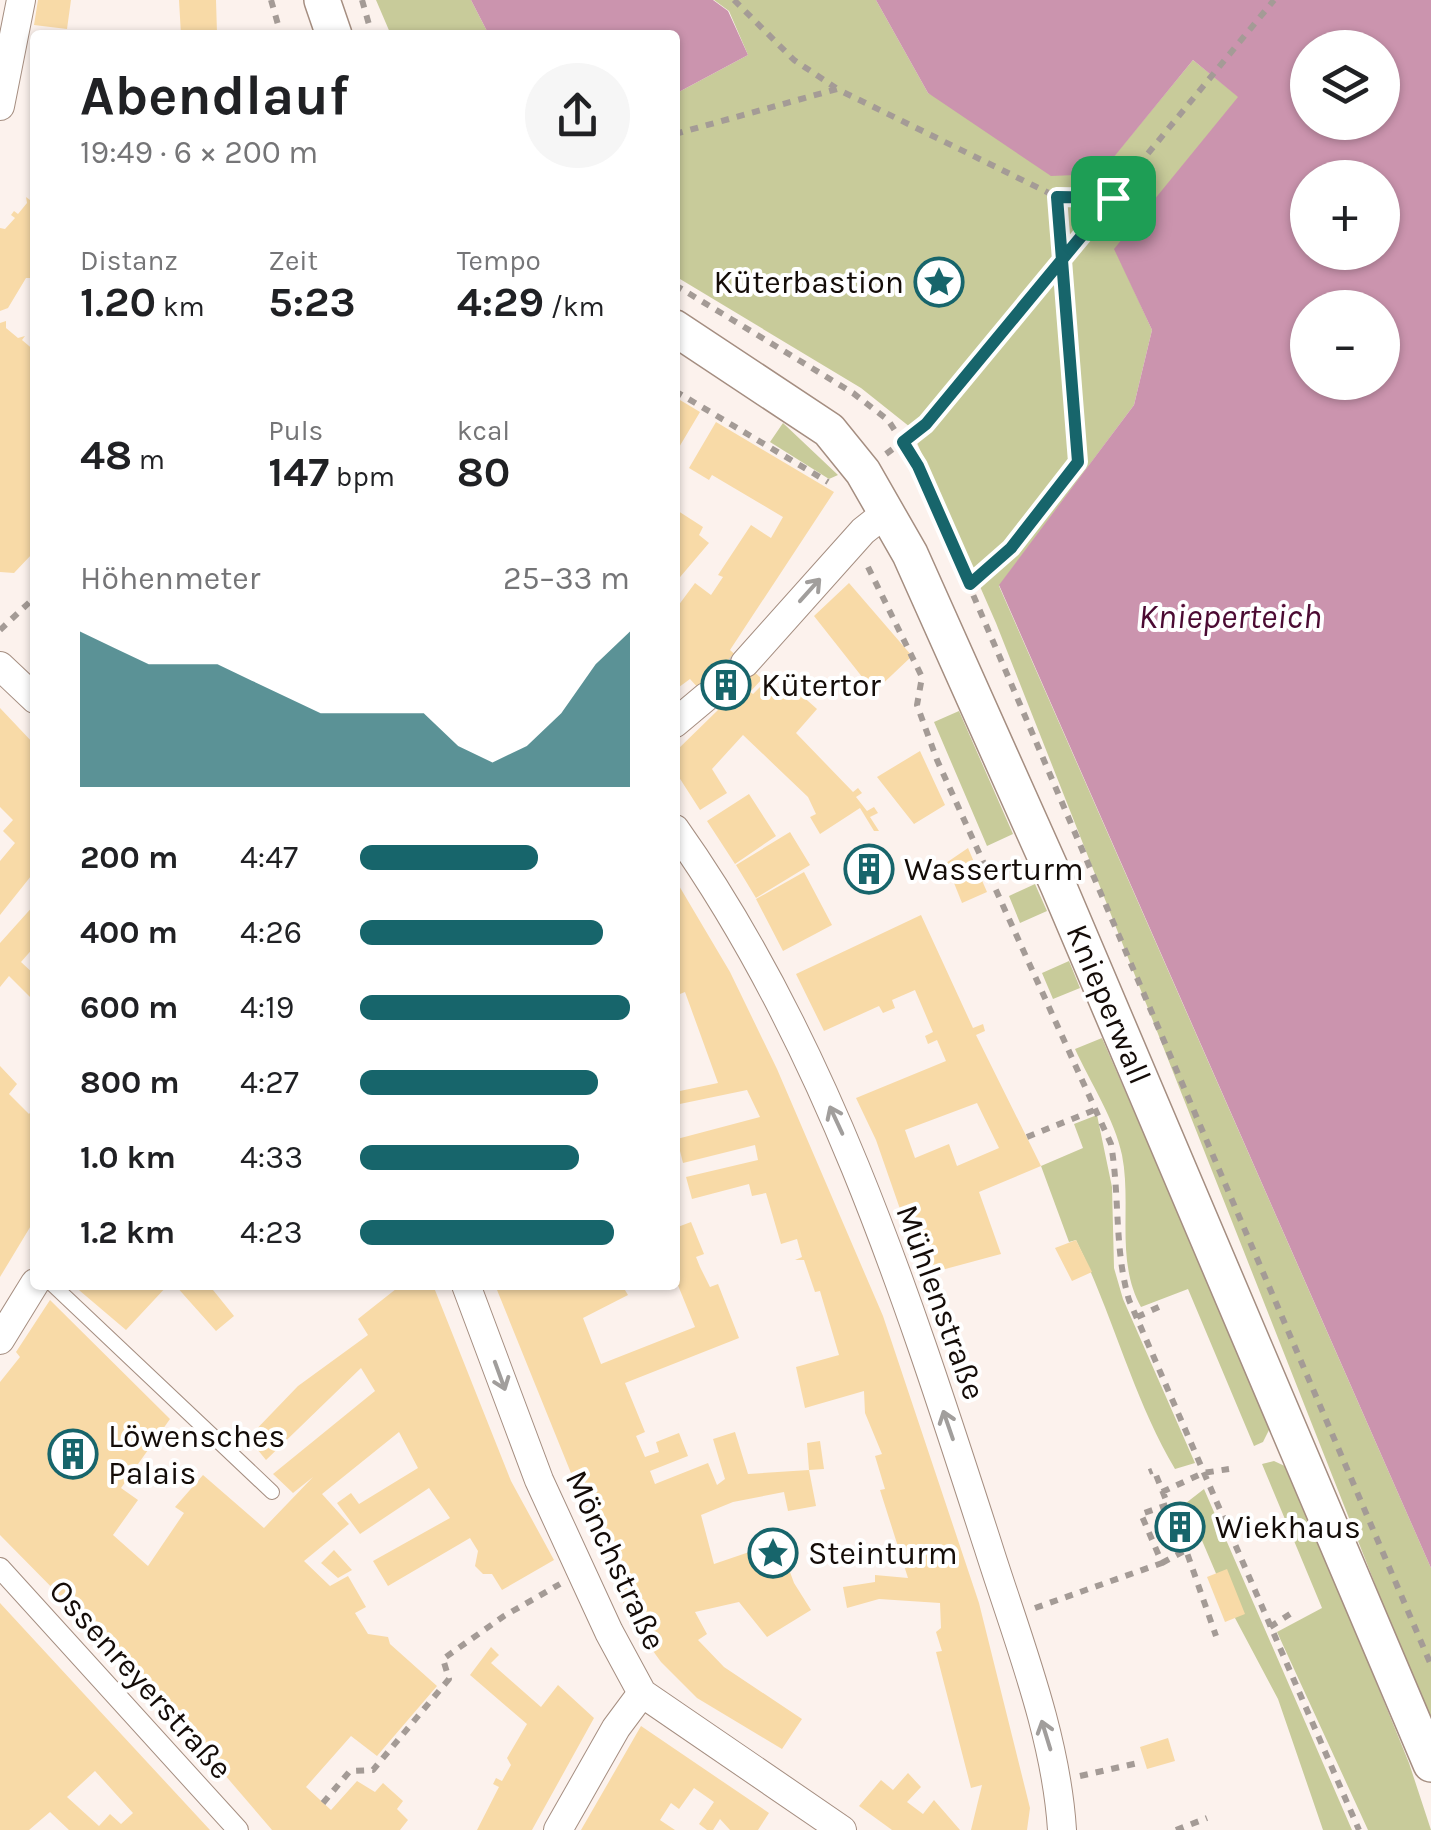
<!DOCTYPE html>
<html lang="de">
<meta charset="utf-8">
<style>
:root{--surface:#fff;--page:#f6f6f6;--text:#202124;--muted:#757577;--accent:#17656b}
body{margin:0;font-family:Karla,sans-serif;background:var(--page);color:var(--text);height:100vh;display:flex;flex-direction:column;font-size:38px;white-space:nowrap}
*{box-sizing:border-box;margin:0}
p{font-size:32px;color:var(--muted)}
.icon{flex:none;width:55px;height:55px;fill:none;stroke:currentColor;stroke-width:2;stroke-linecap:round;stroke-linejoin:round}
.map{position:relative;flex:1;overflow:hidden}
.sheet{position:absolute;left:30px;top:30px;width:650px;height:1260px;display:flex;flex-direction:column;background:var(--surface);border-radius:10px;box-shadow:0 2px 8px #0004}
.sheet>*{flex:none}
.fabs{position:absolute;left:1290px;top:30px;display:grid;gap:20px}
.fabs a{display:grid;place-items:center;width:110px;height:110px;border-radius:50%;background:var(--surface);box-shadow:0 2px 8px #0004;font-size:50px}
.pin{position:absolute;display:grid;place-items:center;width:85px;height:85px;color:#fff;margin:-42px;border-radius:20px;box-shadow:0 5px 15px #0006}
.round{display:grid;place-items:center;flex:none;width:105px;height:105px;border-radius:52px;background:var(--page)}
.overview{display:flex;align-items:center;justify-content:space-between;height:170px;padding:0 50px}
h1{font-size:55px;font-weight:700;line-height:75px}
.figures{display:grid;grid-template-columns:repeat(3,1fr);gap:15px;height:170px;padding:10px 50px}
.figures div{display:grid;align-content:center}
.figures b{font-size:42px;font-weight:700}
.figures small{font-size:28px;font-weight:400}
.figures p{font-size:28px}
.chart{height:280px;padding:20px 50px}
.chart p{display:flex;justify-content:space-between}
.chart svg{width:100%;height:180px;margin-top:10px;fill:var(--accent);opacity:.7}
ul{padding:0 50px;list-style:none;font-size:32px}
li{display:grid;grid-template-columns:160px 120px 1fr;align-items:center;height:75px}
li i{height:25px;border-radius:12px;background:var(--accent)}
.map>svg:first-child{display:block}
</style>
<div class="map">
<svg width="1431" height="1830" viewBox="0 0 1431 1830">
<rect width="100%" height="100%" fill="#fcf2ed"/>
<path fill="#c8cb9a" d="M376,0H471L489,35H391Z
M714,0H876L928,93L1100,173L1193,60L1239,97L1115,249L1152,330L1134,405L999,586L1431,1568V1726L996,623L910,427L861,388L675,276V94L748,55L729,11Z
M783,423L838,475L829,479L770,442Z
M959,711L1013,834L987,846L934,722Z
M1035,884L1047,911L1020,923L1009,896Z
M1069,961L1080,988L1053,999L1042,973Z
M1102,1038L1271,1426L1263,1442L1254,1446L1188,1289L1141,1307C1115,1260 1132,1206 1122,1155C1115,1120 1090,1082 1075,1049Z
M1097,1115L1112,1187L1114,1268L1123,1299L1195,1463L1175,1469C1133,1398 1113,1315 1076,1240L1069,1242L1041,1166L1083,1148L1074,1124Z
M1274,1461L1289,1468L1409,1763L1431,1830H1368L1277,1632L1322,1608L1262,1464Z
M1204,1489L1352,1830H1323L1278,1699L1235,1618L1186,1503Z"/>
<path fill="#cb94ae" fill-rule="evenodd" d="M471,0H713L728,11L748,55L675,94V35H489Z
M876,0H1431V1568L999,585L1134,405L1152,330L1114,249L1238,97L1193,60L1100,174L1051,176L928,93ZM1308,48H1382V122H1308ZM1308,178H1382V252H1308ZM1308,308H1382V382H1308Z"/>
<path fill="#f8daa7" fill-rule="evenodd" d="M38,0H71L67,29L34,25Z
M179,0H216L217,33L181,35Z
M35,194V278H26L8,308L0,311V228L5,229L15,218L11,215L14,211L18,214L27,203L26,197L30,200Z
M6,321V328L18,338L25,336L22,340L35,351V557L32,554L14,573L0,572V323Z
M675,397L700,412L675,454Z
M716,422L834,492L730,650L762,679L750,692L753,694L763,684L767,689L774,683L783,692L790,685L817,709L796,733L853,792L858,788L862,793L856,797L867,811L874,807L878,813L870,817L879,831H874L860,808L820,834L810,817L816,814L808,797L743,735L712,769L727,793L700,810L675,771V752L718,710L690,679L675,690V622L679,618L675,610L695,583L711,595L723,577L718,575L751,525L771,538L783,517L712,475L709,480L689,468Z
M675,509L703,527L699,535L709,543L675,583Z
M849,583L912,656L874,692L814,616Z
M0,708L35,745V871L0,915V861L15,843L3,831L13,820L0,807Z
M920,751L945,805L914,824L877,777Z
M749,794L776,836L735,864L707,821Z
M790,832L810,865L756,898L736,865Z
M844 869a25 25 0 1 1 50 0a25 25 0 1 1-50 0Z
M968,848L987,892L962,903L946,863Z
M804,872L832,925L783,951L756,899Z
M675,879L730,972L777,1069L883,1316L979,1603L1030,1808L1027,1830H971L982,1785L971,1788L936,1652L942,1651L936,1632L941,1628L940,1603L879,1599L847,1608L843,1587L875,1582V1575L908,1578L880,1490L885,1489L875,1456L882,1454L865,1413L864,1391L805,1408L796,1367L839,1355L820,1291L815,1292L804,1260H795L802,1257L797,1239L781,1244L766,1193L752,1196L749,1184L692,1199L686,1177L758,1160L755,1145L683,1163L677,1139L760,1117L747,1090L675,1105V1092L718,1083L685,992L675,996Z
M35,904V946L21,962L35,975L33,1000L9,976L0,987V943Z
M921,915L973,1028L983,1024L985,1031L976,1035L1041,1166L979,1192L1001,1254L923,1275L876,1140L856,1098L946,1061L937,1040L928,1044L925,1036L933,1032L915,990L892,1000L895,1008L883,1013L879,1006L824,1031L796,974ZM977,1103L999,1148L957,1166L949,1144L915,1158L905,1130Z
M0,1066L17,1084L9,1094L29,1114L35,1107V1219L0,1277Z
M691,1222L704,1254L696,1257L700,1267L710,1287L718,1284L739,1338L625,1383L645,1432L636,1436L645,1457L659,1452L656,1442L679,1433L688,1456L650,1471L655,1484L708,1463L717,1485L725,1479L713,1439L735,1432L748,1474L809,1470L816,1506L788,1511L784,1492L733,1502L701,1515L714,1564L779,1542L794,1583L811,1610L767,1637L739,1602L695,1612L707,1634L698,1640L724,1667L802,1719L782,1749L697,1698L661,1662L630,1619L495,1285H622L628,1295L583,1318L601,1364L695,1327L675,1278L679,1276L675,1228Z
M1076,1240L1092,1272L1072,1281L1055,1248Z
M73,1285H168L126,1330Z
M175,1285H209L234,1316L216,1331Z
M401,1285H433L511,1481L554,1560L502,1590L492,1574H483L475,1566L478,1551L470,1538L388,1586L373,1561L450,1518L429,1488L360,1534L337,1503L351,1493L359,1504L418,1468L399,1432L322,1494L349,1524L304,1561L330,1586L348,1576L366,1607L355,1613L368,1634L388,1637L390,1644L437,1686L377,1756L351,1736L306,1787L331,1810L357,1781L375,1792L383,1783L403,1801L397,1809L408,1820L400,1830H272L146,1683L0,1535V1382L20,1357L16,1352L50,1300L170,1419L121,1488L138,1500L113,1535L148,1566L184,1513L175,1507L203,1475L264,1528L313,1477L293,1493L273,1474L375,1391L361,1368L266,1460L248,1438L298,1386L368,1335L358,1319Z
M820,1441L824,1469L809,1470L807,1443Z
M1186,1503L1201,1539L1175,1550L1159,1514Z
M334,1550L352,1570L338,1578L321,1563Z
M1227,1569L1245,1614L1225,1622L1207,1577Z
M0,1603L84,1694L210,1830H69L50,1812L29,1830H0ZM95,1771L133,1813L121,1824L110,1814L99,1826L67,1797Z
M491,1647L499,1655L491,1663L541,1707L558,1685L594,1718L532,1830H477L499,1787L493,1784L496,1778L502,1781L511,1765L507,1758L527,1724L470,1675Z
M641,1726L769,1813L758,1830H730L720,1819L713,1830H707L699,1824L714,1802L694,1788L679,1809L671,1803L660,1820L675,1830H581Z
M1168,1738L1175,1761L1147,1769L1140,1747Z
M908,1773L921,1787L907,1802L923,1814L934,1800L960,1830H892L859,1806L881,1780L893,1790Z"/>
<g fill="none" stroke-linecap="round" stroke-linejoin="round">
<path stroke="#d9d0cb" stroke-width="28" stroke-dasharray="28 14" stroke-linecap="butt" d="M706,697L745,663"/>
<g stroke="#a58e81" stroke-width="16">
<path id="service" d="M53,1285L272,1492"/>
</g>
<g stroke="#a58e81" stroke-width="22">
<path id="pedestrian" d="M0,1568L238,1830"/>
</g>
<g stroke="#a58e81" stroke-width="30">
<path id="minor" d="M0,106L21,0
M745,663L863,531L887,512
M0,666L35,699
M675,723L706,697
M675,829C827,1043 908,1299 988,1546C1017,1638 1056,1734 1062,1830
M466,1285L539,1480L609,1632L642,1693L842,1830
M0,1340L35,1283
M558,1830L616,1728L642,1693"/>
</g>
<g stroke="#a58e81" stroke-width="38">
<path id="tertiary" d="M322,0L334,35
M675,328L829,430L863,472L910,554L1058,885L1431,1764"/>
</g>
<path stroke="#a49b96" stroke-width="6" stroke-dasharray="8 8" stroke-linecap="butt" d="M271,0L281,35
M362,0L372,35
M734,0L794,60L836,88
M675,134L837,89L1057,197L1078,462L1011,548L970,584
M1057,197L1113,198
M675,285L853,393L888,420L918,466L1431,1665
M675,391L828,482
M886,454L925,425L1274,0
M868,567L922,677L917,705L937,760L1111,1144C1120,1196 1114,1249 1129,1300L1359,1830
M0,630L35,597
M1027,1137L1097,1109
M1137,1317L1161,1306
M1162,1492L1203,1473L1229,1469
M1162,1563L1186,1550L1216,1636
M1035,1608L1162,1563L1141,1514L1168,1505L1154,1470L1149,1472
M1270,1627L1290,1614
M1080,1776L1138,1763
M323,1803L350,1771L373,1770L449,1679L443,1659L504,1616L560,1584
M1176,1830L1207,1818"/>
<use href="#service" stroke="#fff" stroke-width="14"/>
<use href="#pedestrian" stroke="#fff" stroke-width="20"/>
<use href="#minor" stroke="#fff" stroke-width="28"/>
<use href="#tertiary" stroke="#fff" stroke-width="35"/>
</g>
<defs><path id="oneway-shaft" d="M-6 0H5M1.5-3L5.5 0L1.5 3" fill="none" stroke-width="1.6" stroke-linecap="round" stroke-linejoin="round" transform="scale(2.5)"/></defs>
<g stroke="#a19e9c">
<use href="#oneway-shaft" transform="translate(810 590) rotate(-48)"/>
<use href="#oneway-shaft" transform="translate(836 1120) rotate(-115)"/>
<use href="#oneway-shaft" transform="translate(500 1376) rotate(70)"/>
<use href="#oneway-shaft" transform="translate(948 1425) rotate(-109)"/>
<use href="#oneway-shaft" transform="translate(1046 1735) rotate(-107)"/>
</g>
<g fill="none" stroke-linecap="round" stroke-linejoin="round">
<g stroke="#fff" stroke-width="20">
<path id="route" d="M1113,198L926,424L903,442L918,466L970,584L1011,548L1078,462L1057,197L1113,198"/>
</g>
<use href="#route" stroke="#17656b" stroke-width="12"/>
</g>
<defs>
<g id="sight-ring" transform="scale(2.5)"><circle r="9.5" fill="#fff" stroke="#17656b" stroke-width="1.5"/><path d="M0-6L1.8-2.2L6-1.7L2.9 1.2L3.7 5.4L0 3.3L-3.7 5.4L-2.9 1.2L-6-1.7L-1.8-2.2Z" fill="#17656b"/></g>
<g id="building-ring" transform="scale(2.5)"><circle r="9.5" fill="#fff" stroke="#17656b" stroke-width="1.5"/><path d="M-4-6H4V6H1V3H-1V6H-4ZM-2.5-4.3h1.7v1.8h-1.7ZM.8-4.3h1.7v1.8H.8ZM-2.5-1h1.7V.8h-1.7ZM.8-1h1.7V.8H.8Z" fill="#17656b"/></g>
</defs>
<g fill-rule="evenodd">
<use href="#sight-ring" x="939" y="282"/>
<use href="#building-ring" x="726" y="685"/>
<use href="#building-ring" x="869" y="869"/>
<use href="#building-ring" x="73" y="1454"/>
<use href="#building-ring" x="1180" y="1527"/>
<use href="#sight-ring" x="773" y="1553"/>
</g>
<g text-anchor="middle" stroke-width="8" stroke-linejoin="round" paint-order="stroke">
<g font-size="32" fill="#140c08" stroke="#fff" text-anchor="start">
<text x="904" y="293" text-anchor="end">Küterbastion</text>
<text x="761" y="696">Kütertor</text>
<text x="904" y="880">Wasserturm</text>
<text x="108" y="1447">Löwensches<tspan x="108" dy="37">Palais</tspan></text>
<text x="1215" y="1538">Wiekhaus</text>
<text x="808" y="1564">Steinturm</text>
</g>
<g font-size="32" fill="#140c08" stroke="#fff">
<text transform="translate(1109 1004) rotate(67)" y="11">Knieperwall</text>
<text transform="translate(941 1302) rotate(70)" y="11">Mühlenstraße</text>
<text transform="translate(616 1560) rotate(65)" y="11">Mönchstraße</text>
<text transform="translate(141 1679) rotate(48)" y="11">Ossenreyerstraße</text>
</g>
<g font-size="35" font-style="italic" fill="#4b0a32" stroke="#fff">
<text x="1230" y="628">Knieperteich</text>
</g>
</g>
</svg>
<div class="fabs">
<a><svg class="icon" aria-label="layers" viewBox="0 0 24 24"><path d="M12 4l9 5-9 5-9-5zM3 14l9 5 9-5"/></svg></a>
<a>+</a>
<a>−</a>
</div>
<div class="pin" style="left:1113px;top:198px;background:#1e9e55"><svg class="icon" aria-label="arrive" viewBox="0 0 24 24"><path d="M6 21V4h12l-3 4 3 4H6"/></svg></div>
<section class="sheet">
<div class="overview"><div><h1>Abendlauf</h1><p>19:49 · 6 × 200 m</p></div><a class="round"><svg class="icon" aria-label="share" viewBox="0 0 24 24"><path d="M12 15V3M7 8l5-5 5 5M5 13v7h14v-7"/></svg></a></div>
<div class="figures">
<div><p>Distanz</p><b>1.20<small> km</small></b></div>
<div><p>Zeit</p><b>5:23</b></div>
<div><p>Tempo</p><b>4:29<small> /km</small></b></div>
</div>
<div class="figures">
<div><b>48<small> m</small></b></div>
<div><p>Puls</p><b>147<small> bpm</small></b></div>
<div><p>kcal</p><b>80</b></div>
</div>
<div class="chart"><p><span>Höhenmeter</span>25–33 m</p>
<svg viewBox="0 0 160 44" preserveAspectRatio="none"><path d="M0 44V6L10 10L20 14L30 14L40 14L50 18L60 22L70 26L80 26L90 26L100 26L110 34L120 38L130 34L140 26L150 14L160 6V44z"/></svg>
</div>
<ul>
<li><b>200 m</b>4:47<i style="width:66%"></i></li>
<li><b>400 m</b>4:26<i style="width:90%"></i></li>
<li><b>600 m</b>4:19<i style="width:100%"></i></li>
<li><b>800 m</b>4:27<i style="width:88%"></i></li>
<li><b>1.0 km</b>4:33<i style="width:81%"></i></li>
<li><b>1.2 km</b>4:23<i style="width:94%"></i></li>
</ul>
</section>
</div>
